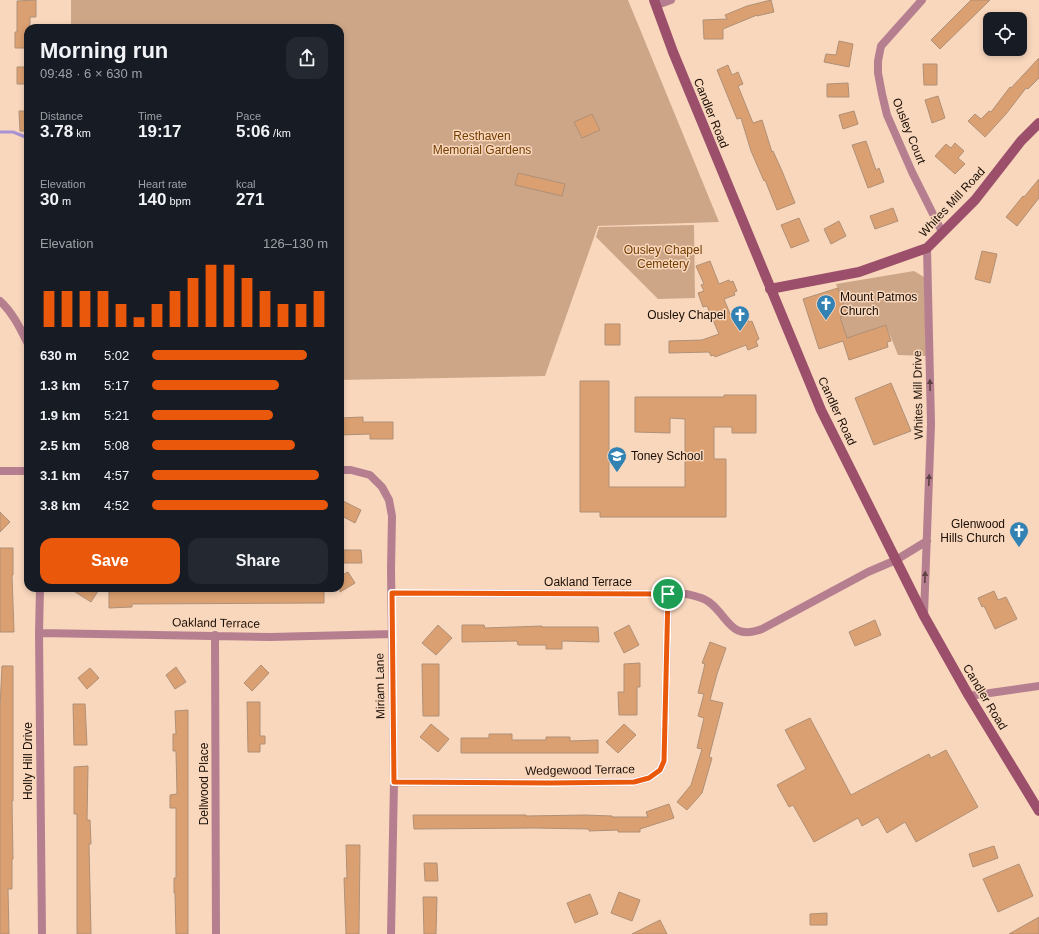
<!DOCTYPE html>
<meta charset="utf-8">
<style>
:root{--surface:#171b24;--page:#242831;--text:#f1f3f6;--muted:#9ea1a6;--accent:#ea580c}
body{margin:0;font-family:Helvetica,sans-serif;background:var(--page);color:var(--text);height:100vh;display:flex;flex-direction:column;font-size:15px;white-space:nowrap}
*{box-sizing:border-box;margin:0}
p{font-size:13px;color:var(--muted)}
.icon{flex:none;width:22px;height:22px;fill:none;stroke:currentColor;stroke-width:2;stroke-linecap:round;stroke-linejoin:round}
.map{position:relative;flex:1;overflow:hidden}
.panel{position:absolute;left:24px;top:24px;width:320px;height:568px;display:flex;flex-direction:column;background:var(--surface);border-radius:12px;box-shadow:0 2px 6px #0003}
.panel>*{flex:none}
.fabs{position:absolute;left:983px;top:12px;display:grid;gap:8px}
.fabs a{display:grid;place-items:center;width:44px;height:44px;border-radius:8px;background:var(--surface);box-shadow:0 2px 6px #0003;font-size:20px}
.pin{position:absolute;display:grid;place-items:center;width:34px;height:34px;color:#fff;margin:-17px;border:2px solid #fff;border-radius:50%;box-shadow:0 1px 4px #0007}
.round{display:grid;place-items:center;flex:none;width:42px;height:42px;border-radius:12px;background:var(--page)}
.overview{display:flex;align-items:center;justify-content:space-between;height:68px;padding:0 16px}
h1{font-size:22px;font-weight:800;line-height:30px}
.metrics{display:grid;grid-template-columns:repeat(3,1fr);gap:6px;height:68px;padding:4px 16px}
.metrics div{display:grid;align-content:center}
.metrics b{font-size:17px;font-weight:800}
.metrics small{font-size:11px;font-weight:400}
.metrics p{font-size:11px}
.chart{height:112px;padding:8px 16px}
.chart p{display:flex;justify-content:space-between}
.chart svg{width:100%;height:72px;margin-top:4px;stroke:var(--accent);stroke-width:6}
.action{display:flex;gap:8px;margin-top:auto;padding:8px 16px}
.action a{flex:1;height:46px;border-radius:12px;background:var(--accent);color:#fff;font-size:16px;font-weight:800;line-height:46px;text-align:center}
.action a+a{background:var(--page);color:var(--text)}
ul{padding:0 16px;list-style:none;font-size:13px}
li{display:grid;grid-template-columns:64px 48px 1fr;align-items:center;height:30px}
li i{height:10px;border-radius:5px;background:var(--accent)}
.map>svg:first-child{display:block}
</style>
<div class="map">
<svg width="1039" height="934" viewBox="0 0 1039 934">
<rect width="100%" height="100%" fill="#f9d7bd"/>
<path fill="#cda688" d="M71,0H628L719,222L598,226L545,376L340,380V28H71Z
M694,225L695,298L658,299L596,237L599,227Z
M914,271L924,277L926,356L898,355L886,325L847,338L840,317L847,315L836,284Z"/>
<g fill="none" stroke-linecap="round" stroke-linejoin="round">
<path stroke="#a993d4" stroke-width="3" d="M0,132H13L28,138"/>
</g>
<path fill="#dba071" stroke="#af9077" d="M36,0V17H30V26H28V48H15V32H17V1Z
M771,0L774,12L757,16V15L723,29V39H704L703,20L727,19L725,15L747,6Z
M971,0H990L940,49L931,40Z
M839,41L853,44L849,67L824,62L826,54L836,55Z
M1039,58V78L1028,89L1026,88L1006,114L985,137L968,121L975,114L981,119L989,111L991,112L1010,87L1011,88Z
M923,64H937V85H924Z
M728,65L732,75L738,72L743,84L738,86L753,123L762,120L772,152L773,151L782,171L795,203L777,210L765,180L764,181L751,151L741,118L737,119L717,70Z
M17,67H28V84H17Z
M848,83L849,97H827V84Z
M938,96L945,118L932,123L925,100Z
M19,111H28V131H20Z
M854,111L858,124L843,129L839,115Z
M592,114L600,130L582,138L574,122Z
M866,141L876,170L879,168L884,182L868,188L852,145Z
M955,143L964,151L958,158L965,164L955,174L935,156L946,144L951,148Z
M518,173L565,184L562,196L515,185Z
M1039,179V198L1017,226L1006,217L1023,196L1024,197Z
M893,208L898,221L875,229L870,216Z
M799,218L809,241L791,248L781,225Z
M839,221L846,236L831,244L824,229Z
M982,251L997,254L990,283L975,279Z
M710,261L719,284L729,280L730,282L733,281L737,291L734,292L735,295L724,299L733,321L746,315L749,322L752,321L759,339L756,341L758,346L748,350L746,345L715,357L714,355L711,356L709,352L669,353V341L702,340L719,334L707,306L703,307L698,293L704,291L701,285L704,284L696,266Z
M838,288L847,315L840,317L847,338L886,325L891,341L887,342L888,347L849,360L843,341L819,349L803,299Z
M605,324H620V345H605Z
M580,381H609V487H685V419L670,418V433L635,432V397H724V395H756V433H732V427H714V459H726V517H600V512H580Z
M891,383L911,431L874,445L855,398Z
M363,417V422H393V439H370V434L340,435V418Z
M343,501L361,510L355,523L340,515V506Z
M0,512L10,522L0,532Z
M0,548H13V575H12L14,632H0Z
M344,550H361L362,563H344Z
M348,572L355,583L340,592V576Z
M69,588H93L98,591L91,602Z
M202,588L276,589L324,588V603L132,604V607L109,608V591L202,589Z
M994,591L998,600L1006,597L1017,619L995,629L984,606L982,607L978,598Z
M875,620L881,635L855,646L849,632Z
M438,625L452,638L436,655L422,643Z
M462,625H484L485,628L542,626V627H598L599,642L562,641V649H546V645H518L517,641L462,642Z
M629,625L639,645L624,653L614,633Z
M710,642L726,648L717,674L710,700L723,703L709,757L712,758L702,793L687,810L677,802L691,785L702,749L697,748L704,718L698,716L704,694L698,693L705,664L702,663Z
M640,663V687H637V715H619L618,692H624V664Z
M422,664H439V716H423Z
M261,665L269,673L252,691L244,683Z
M2,666H13V801H12L13,859H12V889H8L9,934H0V706Z
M176,667L186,682L175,689L166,675Z
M90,668L99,678L87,689L78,678Z
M247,702H260V736H265V744H260V752H248Z
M73,704H85L87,745H74Z
M188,710V934H176L175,893H174V878H176V808H170V795L177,794L176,751H173V734H176L175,711Z
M810,718L851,795L929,754L931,758L946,750L978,807L916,842L905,822L887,833L878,817L862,826L858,818L814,842L793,805L789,807L777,785L806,769L785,730Z
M431,724L449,739L438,752L420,737Z
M624,724L636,735L618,753L606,742Z
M489,734H512V740H546V737H570V741L598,740V753H461V738H489Z
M88,766L87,820H90L91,844H89L91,934H77V814H74V767Z
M669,804L674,818L640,829V832H618V830L589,831V829L534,828L414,829L413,815H526V816L585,815L612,816V817H648L646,812Z
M346,845H360L359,934H346L344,878H347Z
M994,846L998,858L973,867L969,854Z
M424,863H437L438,881H425Z
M1019,864L1033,896L998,912L983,879Z
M619,892L640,900L632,921L611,913Z
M590,894L598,914L575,923L567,903Z
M423,897H437L436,934H424Z
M827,913V925H810V914Z
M1039,917V934H1009Z
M660,920L667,934H632Z"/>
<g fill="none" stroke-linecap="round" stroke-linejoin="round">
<path stroke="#b57f8f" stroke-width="8" d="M922,0L881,46L878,61V73L882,94L887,115L912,172L942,232
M657,5L671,0
M0,301C13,313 20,328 28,344
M340,470H351L370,475L382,487L389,500L392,516L391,569L394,782L391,934
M0,471H28
M40,588L39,633L42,934
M392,593L686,594C695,596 702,597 709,602C729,617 730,641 762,629L868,572L896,560L927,541
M924,615L931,424L927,248
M39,633L270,637L392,634
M215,635L216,934
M969,696L1039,686
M394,782L551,783L634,782L649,778L660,770L664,761L668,594"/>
<path stroke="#9b4f6a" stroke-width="10" d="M654,0L673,52L821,410L924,616L969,696L1039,811
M770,289L859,272L927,248L975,200L1021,141L1039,123"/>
</g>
<defs><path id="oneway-solid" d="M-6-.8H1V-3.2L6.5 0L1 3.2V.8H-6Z"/></defs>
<g fill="#604144">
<use href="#oneway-solid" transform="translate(930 385) rotate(-91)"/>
<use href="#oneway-solid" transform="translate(929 480) rotate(-88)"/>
<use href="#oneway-solid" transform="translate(925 577) rotate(-88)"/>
</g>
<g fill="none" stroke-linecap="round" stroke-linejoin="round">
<g stroke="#fff" stroke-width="8">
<path id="route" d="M392,593L668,594L664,761L660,770L649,778L634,782L551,783L394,782Z"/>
</g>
<use href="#route" stroke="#ea580c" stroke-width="5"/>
</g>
<defs>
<g id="church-pin" transform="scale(1)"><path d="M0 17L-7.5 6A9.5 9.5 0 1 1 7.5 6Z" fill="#3283b4" stroke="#f9d7bd"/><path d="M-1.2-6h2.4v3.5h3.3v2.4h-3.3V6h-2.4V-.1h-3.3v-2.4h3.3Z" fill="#fff"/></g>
<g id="school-pin" transform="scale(1)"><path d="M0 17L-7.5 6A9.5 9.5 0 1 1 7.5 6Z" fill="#3283b4" stroke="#f9d7bd"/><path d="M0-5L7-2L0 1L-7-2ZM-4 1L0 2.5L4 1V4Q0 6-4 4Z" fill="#fff"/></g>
</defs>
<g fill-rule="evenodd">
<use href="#church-pin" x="826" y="304"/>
<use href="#church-pin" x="740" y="315"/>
<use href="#school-pin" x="617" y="456"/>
<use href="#church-pin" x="1019" y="531"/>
</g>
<g text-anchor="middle" stroke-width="3" stroke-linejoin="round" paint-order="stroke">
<g font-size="12" fill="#1a0f06" stroke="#f9d7bd">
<text transform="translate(711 113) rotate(68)" y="4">Candler Road</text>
<text transform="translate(909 131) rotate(68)" y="4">Ousley Court</text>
<text transform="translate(952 202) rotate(-47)" y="4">Whites Mill Road</text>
<text transform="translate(918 395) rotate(-91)" y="4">Whites Mill Drive</text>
<text transform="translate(837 411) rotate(65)" y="4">Candler Road</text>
<text x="588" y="586">Oakland Terrace</text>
<text transform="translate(216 623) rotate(1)" y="4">Oakland Terrace</text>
<text transform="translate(380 686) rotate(-91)" y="4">Miriam Lane</text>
<text transform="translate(985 697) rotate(59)" y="4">Candler Road</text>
<text transform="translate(28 761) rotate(-90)" y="4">Holly Hill Drive</text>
<text transform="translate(580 770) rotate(-1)" y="4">Wedgewood Terrace</text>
<text transform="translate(204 784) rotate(-90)" y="4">Dellwood Place</text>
</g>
<g font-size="12" fill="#733d00" stroke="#f9d7bd">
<text x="482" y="140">Resthaven<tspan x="482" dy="14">Memorial Gardens</tspan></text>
<text x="663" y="254">Ousley Chapel<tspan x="663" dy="14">Cemetery</tspan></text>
</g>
<g font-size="12" fill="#1a0f06" stroke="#f9d7bd" text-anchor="start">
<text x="840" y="301">Mount Patmos<tspan x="840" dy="14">Church</tspan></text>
<text x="726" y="319" text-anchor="end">Ousley Chapel</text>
<text x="631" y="460">Toney School</text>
<text x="1005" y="528" text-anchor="end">Glenwood<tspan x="1005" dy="14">Hills Church</tspan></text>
</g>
</g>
</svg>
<div class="fabs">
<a><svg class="icon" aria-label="locate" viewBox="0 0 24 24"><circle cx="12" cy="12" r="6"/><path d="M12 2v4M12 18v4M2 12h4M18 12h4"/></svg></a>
</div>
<div class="pin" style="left:668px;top:594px;background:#1e9e55"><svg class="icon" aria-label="arrive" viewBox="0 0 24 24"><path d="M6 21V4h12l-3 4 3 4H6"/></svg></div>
<section class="panel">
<div class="overview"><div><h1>Morning run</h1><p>09:48 · 6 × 630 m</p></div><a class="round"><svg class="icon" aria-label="share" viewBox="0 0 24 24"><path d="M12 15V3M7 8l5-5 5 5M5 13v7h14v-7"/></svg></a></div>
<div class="metrics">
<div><p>Distance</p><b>3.78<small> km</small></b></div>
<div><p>Time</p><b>19:17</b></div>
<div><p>Pace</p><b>5:06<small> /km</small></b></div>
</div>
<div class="metrics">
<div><p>Elevation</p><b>30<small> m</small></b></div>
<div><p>Heart rate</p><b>140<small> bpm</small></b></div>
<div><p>kcal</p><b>271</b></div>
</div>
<div class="chart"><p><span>Elevation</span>126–130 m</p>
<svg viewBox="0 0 160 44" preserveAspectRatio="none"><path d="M5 44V22M15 44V22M25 44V22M35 44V22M45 44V30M55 44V38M65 44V30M75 44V22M85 44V14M95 44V6M105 44V6M115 44V14M125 44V22M135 44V30M145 44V30M155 44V22"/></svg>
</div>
<ul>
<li><b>630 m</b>5:02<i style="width:88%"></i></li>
<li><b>1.3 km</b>5:17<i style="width:72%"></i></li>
<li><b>1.9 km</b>5:21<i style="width:69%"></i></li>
<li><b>2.5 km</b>5:08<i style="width:81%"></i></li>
<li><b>3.1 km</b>4:57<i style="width:95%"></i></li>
<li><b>3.8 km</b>4:52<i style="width:100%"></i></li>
</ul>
<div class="action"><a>Save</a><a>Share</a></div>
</section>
</div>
